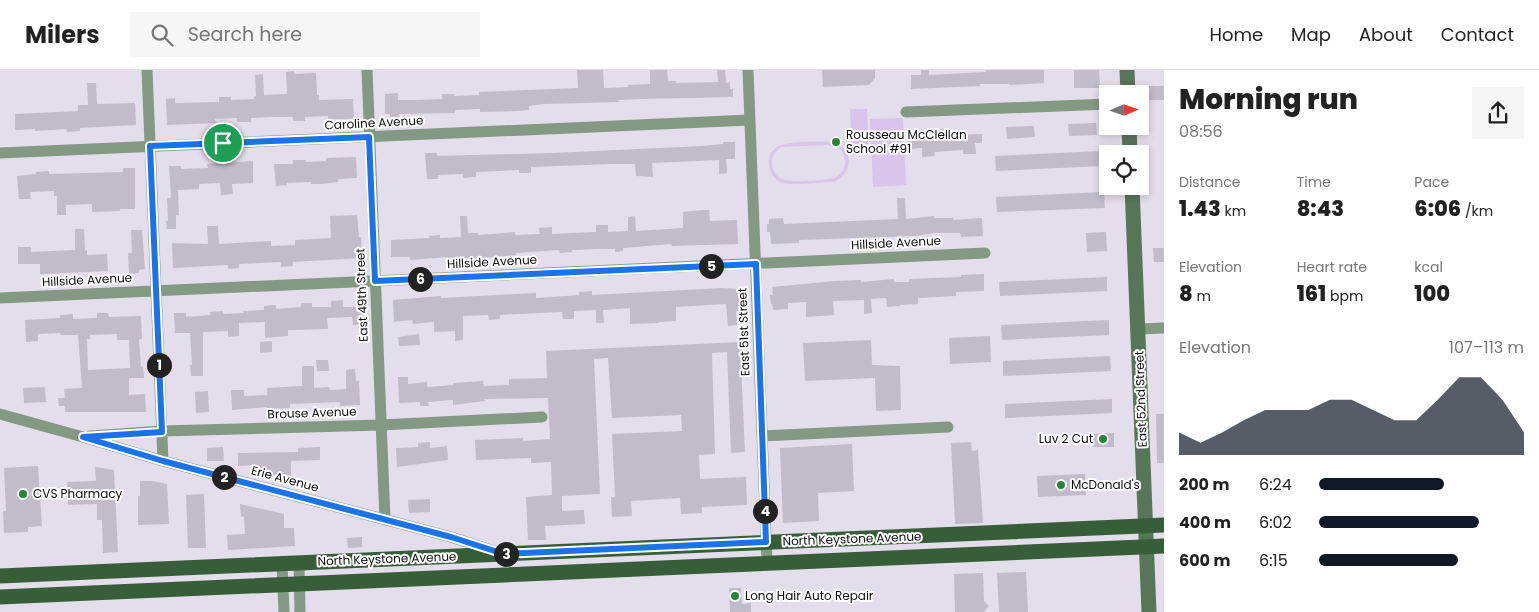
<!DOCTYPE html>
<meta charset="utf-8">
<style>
:root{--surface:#fff;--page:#f6f6f6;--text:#222;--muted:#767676;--line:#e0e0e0;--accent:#111827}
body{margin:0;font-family:Poppins,sans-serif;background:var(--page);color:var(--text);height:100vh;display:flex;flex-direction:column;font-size:19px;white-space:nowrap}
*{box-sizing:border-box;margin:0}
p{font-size:16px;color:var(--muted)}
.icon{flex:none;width:28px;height:28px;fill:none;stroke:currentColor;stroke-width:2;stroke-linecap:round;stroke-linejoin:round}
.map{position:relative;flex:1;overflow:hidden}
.panel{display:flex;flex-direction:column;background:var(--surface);width:375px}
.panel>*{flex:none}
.needle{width:32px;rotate:88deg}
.controls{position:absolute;left:1099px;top:15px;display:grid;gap:10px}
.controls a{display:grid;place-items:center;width:50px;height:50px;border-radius:0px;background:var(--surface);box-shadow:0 2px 8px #0003;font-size:25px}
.pin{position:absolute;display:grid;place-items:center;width:42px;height:42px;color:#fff;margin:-21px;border:2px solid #fff;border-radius:50%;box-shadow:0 1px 5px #0007}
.km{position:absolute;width:25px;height:25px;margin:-12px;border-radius:50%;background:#222;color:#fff;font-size:14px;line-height:25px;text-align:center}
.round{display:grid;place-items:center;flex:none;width:52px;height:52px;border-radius:0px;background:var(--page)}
.summary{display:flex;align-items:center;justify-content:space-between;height:85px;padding:0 15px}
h1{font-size:28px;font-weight:800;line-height:38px}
.metrics{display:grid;grid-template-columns:repeat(3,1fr);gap:8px;height:85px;padding:5px 15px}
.metrics div{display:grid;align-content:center}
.metrics b{font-size:21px;font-weight:800}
.metrics small{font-size:14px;font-weight:400}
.metrics p{font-size:14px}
.chart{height:140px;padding:10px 15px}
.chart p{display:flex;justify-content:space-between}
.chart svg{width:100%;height:90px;margin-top:5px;fill:var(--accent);opacity:.7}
ul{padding:0 15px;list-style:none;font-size:16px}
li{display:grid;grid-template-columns:80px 60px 1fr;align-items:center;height:38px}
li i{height:12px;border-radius:6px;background:var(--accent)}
header{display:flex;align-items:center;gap:30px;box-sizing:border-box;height:70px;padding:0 25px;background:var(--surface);border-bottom:1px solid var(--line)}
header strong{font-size:24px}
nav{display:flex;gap:28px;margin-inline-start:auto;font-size:18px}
.search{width:350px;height:45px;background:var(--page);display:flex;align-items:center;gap:12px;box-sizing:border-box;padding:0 18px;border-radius:0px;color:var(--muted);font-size:19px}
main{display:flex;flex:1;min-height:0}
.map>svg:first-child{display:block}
</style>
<header>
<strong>Milers</strong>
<div class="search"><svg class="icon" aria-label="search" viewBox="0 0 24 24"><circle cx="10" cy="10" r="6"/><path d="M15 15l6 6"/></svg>Search here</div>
<nav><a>Home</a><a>Map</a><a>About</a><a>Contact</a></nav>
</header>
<main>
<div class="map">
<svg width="1164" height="542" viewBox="0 0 1164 542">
<rect width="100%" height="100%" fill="#e4ddeb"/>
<path fill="#d9c4ec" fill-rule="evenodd" d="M850,39H867L869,83L852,84Z
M903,48L906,115L873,117L870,49Z
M832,72C854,79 854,102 834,112C820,112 797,116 783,113C766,108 763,80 782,75C792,71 821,71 832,72ZM828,75L840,79C848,89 847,101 835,108C824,110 789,114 780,108C775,105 772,99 772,94C771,86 776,81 781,77Z"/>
<path fill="#c2bbc9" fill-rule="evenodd" d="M577,0H603L604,18L628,17V15L650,14V0H667L668,11H676V13L718,12L717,0H725L726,13L730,12V19H733V27L640,29L618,30L619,32L544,34L529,36V40L517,41L480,42V39L455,40V43L399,44V47H390V44H385V24L398,23V30H417L442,29V24H454V26L479,25V22L578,18Z
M822,0H875V8L869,15L823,17Z
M921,0H929V5L986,2V0H1044V13L1010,15L1009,14H980V16L911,19V5H921Z
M1074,0H1099L1100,18H1074Z
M294,1V4L316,3L317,25H319V30L353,29L354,49H328V46L305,47V51H293V47H272L251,48V52H237V48L215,49L216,53L167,55L166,29L175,28V33L219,32V27H231V30L254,29V26H256L255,5L263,4L264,25L287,24L286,2Z
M87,13H96L97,34L135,33L136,55L80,58V61L67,62L66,59L35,61V59L15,60V44L78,41V35H88Z
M1148,16H1164V30H1149Z
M1096,53L1097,65L1069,66L1068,54Z
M1034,56L1035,67L1007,69L1006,57Z
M952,58V65L982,64V73H975L976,84H963V80L934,82L935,86L922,87V78L911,79V63H924V66H940V59Z
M723,72H735V89H726L727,103L719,104V90L652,93L653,107L636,106L635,94H611L531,97V103H519V100L476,102V107L463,108V104L438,105V109H427L425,83H437V86L553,83L702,76L723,74Z
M1101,81L1102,96L996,101L995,86Z
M356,87L357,108L338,109V112L322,114H311V112L287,113V115L276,116L274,94H293V90H306V92L326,91V88Z
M253,91V113L232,114L233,124L221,125L220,113L199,114V119L178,120L179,145H176V159H167L166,151H168L167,128H171L169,96H181V99L208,98L207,94Z
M123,98H135V139H120V141L92,142V134L66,135V145H57V126H54V121L30,122L31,129H19L17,106L36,104V102L49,101V104L123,102Z
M1104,122L1105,138L997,142L996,127Z
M897,128H905L906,149L934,146V148H953V150L982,148L983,166L961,167L960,163H935L915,166L799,170V173L771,174L770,162H767V154H769V149L783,148L784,154L898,149Z
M702,140H709L710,151L737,150L738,174L672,176L671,174L623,178V181L615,182V179H597L572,180V182L560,183L559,180L516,183V185L479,188L448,189L447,187L410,190V187H391V170L429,168V166L440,165V168L461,167L460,146H467L468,163H478V165L515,162V165L540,164L539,158L552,157V164L596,162V155H608V162L628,161V147L635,146L636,161L683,158V142Z
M357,145L359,167H361L362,188L293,192V196L281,197V192L239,194V198L228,199V195L173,198L172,173L208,174L207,156H218L219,174L271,171V176L295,175V170L331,168L330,146Z
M75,159H84L85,180H87V185L107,184L108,201L40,204V194H18V177H31V182L75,180Z
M131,160H142L145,199L139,200V203L129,204L128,183H132Z
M1106,162L1107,181L1087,182L1086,163Z
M1153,178H1164V192H1154Z
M984,204V221L956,222V226L918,228V234L900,235V236L887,237L886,228L871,229L872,243L864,244V230L833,231L834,245L806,247V232L788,233V239L773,240L772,234H771L770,225H773L772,217L835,211L861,210V212L894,209V212H909V209L961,207V205Z
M1107,207V221L1000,226L999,212Z
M722,218L740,219L741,241H736L737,255L728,256L726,234L676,237V251L659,252V253L630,254V238L603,240L604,253H596V240L574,241V249H563L562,242L500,245V249L489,250L488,245L463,246V270L455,271V261L434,262V252L413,254L412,250L394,252L393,230L441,226V228L536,223V228L579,225V222L592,221V225Z
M343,230V237H363L364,254L353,255L352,247L327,248L328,259L288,260V266L265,268V252L239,253V266L228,267V261L203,262V306H191L190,295H192L190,263H175L174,243H186V247L210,245V242L223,241V244L244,243L243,241L264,240V236L276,235V239L301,237V233H312V237H331V231Z
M97,243H108L109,247L141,246L142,269H139L141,297L143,296L144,308H129V325L145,324L146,342H65V336H59L58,328H65L64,319L82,318L78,265H61L60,263L38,264V271L26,272L25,250L60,248V245L73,244V249L97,248ZM117,264V270H129L130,298L88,300L87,269H90V265Z
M1109,250V265L1002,270L1001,255Z
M419,264L420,275L399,276L398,267Z
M990,266L991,292L950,294L949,268Z
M871,270L872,295L900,296L901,340L876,341L875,308L805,311L803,273Z
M272,271V282L260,283V272Z
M740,272L745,382L731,383L727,282L712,283L715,384L699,385L700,409L746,407L747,435L702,437V443L681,444L680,428L631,431L632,446L612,447L611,427H615L612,364L682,361L681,345L612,348L608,288L594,289L600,424L562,426V441L584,440L585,454L545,456L546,470H528L526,427L552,425L551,392L531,393V388L476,390L475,370L523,368V371L550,369L548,328L484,329L485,331L453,335V330L428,332L429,336H420V332L399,333L398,307H408V314L427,312V317L453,315V313L483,311L484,316L509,315V309L547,308L546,281Z
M1110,286L1111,301L1003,306V291Z
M316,290H328L329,301H317Z
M302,296H314V318L329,317L330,320L346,319V300L355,299L356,311H359L360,335L340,336V332L290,334V338L267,339V337L232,340L231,320H244V326L267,325V318L302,316Z
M45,317L46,332L24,333L23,318Z
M208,321L209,342L196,343L195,322Z
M1112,329V343L1005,348V334Z
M1156,344H1164V393H1157Z
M1114,363V377H1094L1092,364Z
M430,372V378L447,376L448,390L397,397L396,378L418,377V373Z
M971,372L972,381L978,380L983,453L955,454L951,373Z
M852,374L854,421L818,423L819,451L783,453L780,378Z
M223,377L224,391H207V378Z
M320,377V390L291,391V408H280L279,405L257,407V395L238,396V383L298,382V378Z
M38,396L42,456L28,457V462L4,463L3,441H6L4,398Z
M95,397L114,400L118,482L103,483L102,450H97V434L68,435L67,412L96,411Z
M1085,404L1086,425L1038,427L1037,406Z
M140,411H152L167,414L169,454L138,455V426H140Z
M204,424L206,478H188L186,425Z
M430,429V442L409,443L408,430Z
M240,434L284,444V458H294L295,476L228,480L227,465L245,464L244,446L241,447Z
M362,467V477L348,478L347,468Z
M1026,502L1028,542H999L997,503Z
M983,503L984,531L989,536L984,542H955L954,504Z
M729,518H741L742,534L751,533V542H730Z"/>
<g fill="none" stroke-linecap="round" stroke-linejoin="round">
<path stroke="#849984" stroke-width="11" d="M147,0L163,391
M367,0L385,450
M748,0L767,493
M906,42L1108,34
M0,83L750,50
M0,228L985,183
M1138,259L1164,258
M0,344L83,367L163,391L451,467L497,482
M90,366L162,361L381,355L542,347
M762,366L948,357
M282,493L284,542
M299,493L300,542"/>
<path stroke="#577658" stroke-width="15" d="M1127,0L1128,24
M1129,56L1130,84
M1132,116L1149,542"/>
<path stroke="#375e39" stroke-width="15" d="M0,506L1164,455
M0,527L1164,476"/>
</g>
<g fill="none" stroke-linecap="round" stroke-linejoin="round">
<g stroke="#fff" stroke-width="10">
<path id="route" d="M369,67L375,211L756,194L766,472L504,484L451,467L163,391L83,367L162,362L150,76Z"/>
</g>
<use href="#route" stroke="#1a73e8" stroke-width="6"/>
</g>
<g fill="#288536" stroke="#fff" stroke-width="2">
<circle cx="836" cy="72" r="5"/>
<circle cx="1103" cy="369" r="5"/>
<circle cx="1061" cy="415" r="5"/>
<circle cx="23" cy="424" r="5"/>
<circle cx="735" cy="526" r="5"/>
</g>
<g text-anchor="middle" stroke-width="4" stroke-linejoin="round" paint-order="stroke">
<g font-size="12" fill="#0d0a0f" stroke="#fff">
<text transform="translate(374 53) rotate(-3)" y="4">Caroline Avenue</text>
<text transform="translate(896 173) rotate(-3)" y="4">Hillside Avenue</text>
<text transform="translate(492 192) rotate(-3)" y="4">Hillside Avenue</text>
<text transform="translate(87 210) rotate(-3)" y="4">Hillside Avenue</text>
<text transform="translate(362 225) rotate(-92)" y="4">East 49th Street</text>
<text transform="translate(744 262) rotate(-92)" y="4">East 51st Street</text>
<text transform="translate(1141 329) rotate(-92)" y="4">East 52nd Street</text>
<text transform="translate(312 343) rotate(-2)" y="4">Brouse Avenue</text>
<text transform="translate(285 409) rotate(15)" y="4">Erie Avenue</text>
<text transform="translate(852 469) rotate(-2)" y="4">North Keystone Avenue</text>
<text transform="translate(387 489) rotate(-2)" y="4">North Keystone Avenue</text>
</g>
<g font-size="12" fill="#0d0a0f" stroke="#fff" text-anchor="start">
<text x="846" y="69">Rousseau McClellan<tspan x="846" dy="14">School #91</tspan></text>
<text x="1093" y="373" text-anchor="end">Luv 2 Cut</text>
<text x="1071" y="419">McDonald's</text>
<text x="33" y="428">CVS Pharmacy</text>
<text x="745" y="530">Long Hair Auto Repair</text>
</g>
</g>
</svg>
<div class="controls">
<a><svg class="needle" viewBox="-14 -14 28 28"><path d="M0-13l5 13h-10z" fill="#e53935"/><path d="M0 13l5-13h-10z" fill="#767676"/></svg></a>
<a><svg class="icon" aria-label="locate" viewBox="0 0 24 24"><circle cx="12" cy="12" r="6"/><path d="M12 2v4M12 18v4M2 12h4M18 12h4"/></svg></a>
</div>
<div class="pin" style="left:223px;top:73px;background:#1e9e55"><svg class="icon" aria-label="arrive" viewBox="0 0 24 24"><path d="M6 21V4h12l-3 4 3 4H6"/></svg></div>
<b class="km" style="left:159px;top:295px">1</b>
<b class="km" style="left:224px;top:407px">2</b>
<b class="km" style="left:506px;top:484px">3</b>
<b class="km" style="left:765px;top:441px">4</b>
<b class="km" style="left:711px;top:196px">5</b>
<b class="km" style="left:420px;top:209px">6</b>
</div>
<section class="panel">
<div class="summary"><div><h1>Morning run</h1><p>08:56</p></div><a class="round"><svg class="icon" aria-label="share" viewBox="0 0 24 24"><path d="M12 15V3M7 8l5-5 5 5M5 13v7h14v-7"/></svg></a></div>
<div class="metrics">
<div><p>Distance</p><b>1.43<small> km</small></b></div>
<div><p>Time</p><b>8:43</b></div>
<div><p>Pace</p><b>6:06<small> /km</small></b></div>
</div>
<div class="metrics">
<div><p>Elevation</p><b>8<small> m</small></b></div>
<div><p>Heart rate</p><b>161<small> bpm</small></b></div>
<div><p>kcal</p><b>100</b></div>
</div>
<div class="chart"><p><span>Elevation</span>107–113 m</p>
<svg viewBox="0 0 160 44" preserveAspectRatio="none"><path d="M0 44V33L10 38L20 33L30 27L40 22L50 22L60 22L70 17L80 17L90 22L100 27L110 27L120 17L130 6L140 6L150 17L160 33V44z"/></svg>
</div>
<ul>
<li><b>200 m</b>6:24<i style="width:61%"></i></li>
<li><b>400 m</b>6:02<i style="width:78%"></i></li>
<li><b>600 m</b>6:15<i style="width:68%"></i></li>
</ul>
</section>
</main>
